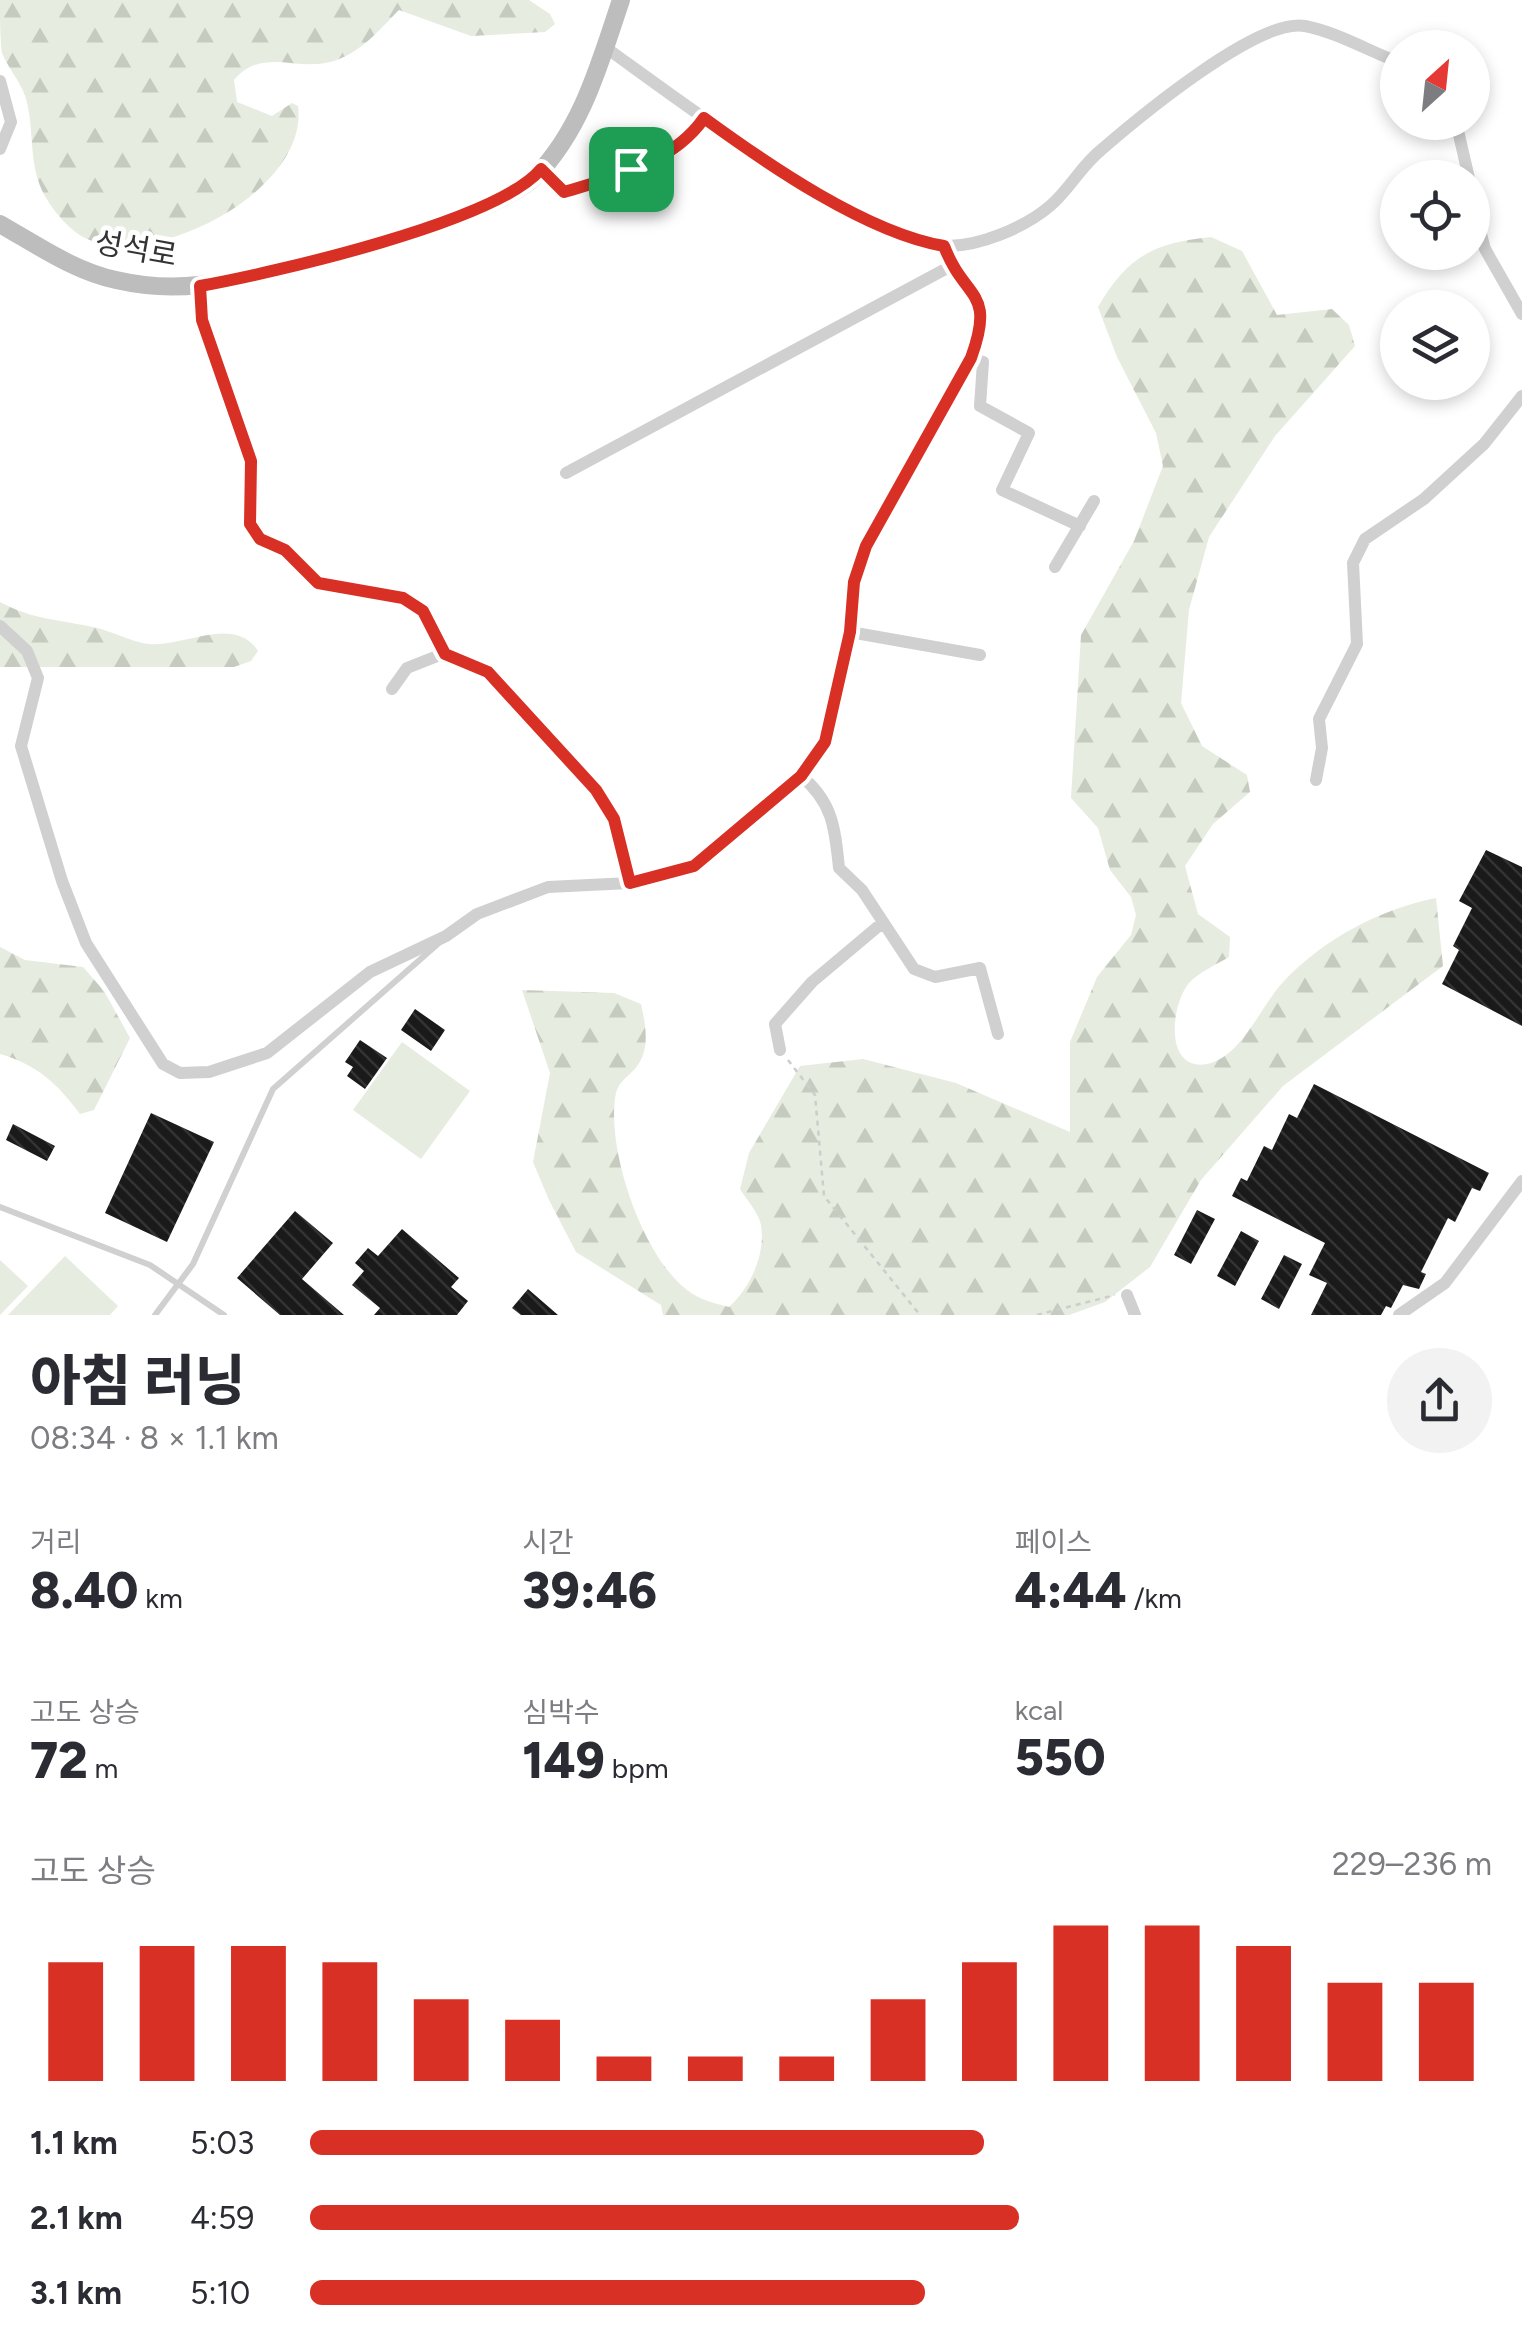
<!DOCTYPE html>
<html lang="ko">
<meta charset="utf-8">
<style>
:root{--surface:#fff;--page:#f2f2f3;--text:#2b2b33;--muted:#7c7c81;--accent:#d93025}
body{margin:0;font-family:Figtree,"Noto Sans KR",sans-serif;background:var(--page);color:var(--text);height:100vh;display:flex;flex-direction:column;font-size:38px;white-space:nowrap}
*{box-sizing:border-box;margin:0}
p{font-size:32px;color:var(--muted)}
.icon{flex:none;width:55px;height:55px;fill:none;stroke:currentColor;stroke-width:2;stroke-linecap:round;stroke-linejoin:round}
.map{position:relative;height:1315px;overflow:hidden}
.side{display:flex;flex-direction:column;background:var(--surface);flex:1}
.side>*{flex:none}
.needle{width:65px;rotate:27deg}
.buttons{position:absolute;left:1380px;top:30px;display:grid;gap:20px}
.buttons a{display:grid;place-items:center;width:110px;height:110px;border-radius:50%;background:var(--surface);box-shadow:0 5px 15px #0003;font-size:50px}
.pin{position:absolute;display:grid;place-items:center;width:85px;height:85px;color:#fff;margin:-42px;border-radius:20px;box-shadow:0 5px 15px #0006}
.round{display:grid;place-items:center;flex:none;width:105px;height:105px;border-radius:52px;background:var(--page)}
.headline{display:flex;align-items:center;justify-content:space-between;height:170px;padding:0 30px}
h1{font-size:55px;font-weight:800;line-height:75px}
.metrics{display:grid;grid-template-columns:repeat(3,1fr);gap:15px;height:170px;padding:10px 30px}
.metrics div{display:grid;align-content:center}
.metrics b{font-size:50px;font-weight:800}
.metrics small{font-size:28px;font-weight:400}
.metrics p{font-size:28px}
.chart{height:280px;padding:20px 30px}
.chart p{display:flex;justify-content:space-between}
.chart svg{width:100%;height:180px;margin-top:10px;stroke:var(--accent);stroke-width:6}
ul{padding:0 30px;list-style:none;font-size:32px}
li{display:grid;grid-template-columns:160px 120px 1fr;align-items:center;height:75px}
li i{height:25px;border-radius:12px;background:var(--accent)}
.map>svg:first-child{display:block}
</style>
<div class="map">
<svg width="1522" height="1315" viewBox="0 0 1522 1315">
<defs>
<pattern id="forest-firs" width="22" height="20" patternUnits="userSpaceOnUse" patternTransform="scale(2.5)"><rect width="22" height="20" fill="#e6ecdf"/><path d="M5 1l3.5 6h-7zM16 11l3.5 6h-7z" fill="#c6cbc0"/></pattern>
<pattern id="building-back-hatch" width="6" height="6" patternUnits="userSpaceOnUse" patternTransform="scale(2.5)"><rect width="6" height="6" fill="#1a1a1a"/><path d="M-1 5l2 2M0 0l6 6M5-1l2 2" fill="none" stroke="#333"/></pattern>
</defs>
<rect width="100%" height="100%" fill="#fff"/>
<path fill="url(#forest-firs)" d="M0,0H529L550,14L555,24L545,32L471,36L399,10C379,30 359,55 330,62C295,71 262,47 234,80L237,102L272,116L292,103L298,106C309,190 156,269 87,239C71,232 54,212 45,196C29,168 34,137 28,107C25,86 10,72 2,53C0,39 0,15 0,0Z
M1211,237L1242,251L1277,315L1332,309L1349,325L1355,346L1275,436L1209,537L1189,610L1181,703L1202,746L1247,775L1250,792L1213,824L1185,866L1198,914L1230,937L1229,957C1217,964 1200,972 1190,982C1171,1002 1163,1072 1207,1064C1242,1057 1261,1005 1284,981C1324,939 1380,909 1436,898L1443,966L1283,1086L1201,1180L1150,1267L1105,1302L1069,1315H663L661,1305L576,1252L549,1200L533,1162L550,1073L522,990L614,993L641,1004C646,1027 651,1051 634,1070C627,1077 618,1083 616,1093C605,1147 642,1256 687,1290C700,1300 713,1303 729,1307C750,1288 766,1255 761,1225C759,1213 746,1199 740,1189L749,1153L800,1066L863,1059L956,1083L1070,1132V1042L1097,977L1131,935L1136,915L1131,897L1110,870L1098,828L1071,798L1081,635L1134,541L1163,466L1156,433L1117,357L1098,307C1128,256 1153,243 1211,237Z
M0,602C36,621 59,619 97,628C114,632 131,642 149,644C182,648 234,614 258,651L251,661L234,667H0Z
M0,947L25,960L83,967L104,991L130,1038L94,1110L80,1114C58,1084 36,1064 0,1054Z"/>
<path fill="#e6ecdf" d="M402,1042L470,1091L421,1159L353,1110Z
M65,1256L118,1306L110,1315H8Z
M0,1260L28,1286L0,1315Z"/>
<path fill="url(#building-back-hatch)" d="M1486,850L1522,867V1026L1442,984L1459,950L1453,946L1472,908L1459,901Z
M415,1009L445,1030L431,1051L401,1030Z
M360,1040L387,1058L365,1089L347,1076L353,1067L345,1062Z
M1314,1084L1489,1173L1480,1191L1472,1188L1455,1222L1448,1218L1421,1272L1426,1274L1419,1289L1403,1285L1391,1308L1386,1306L1381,1315H1311L1327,1283L1309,1275L1325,1243L1232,1196L1241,1178L1247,1181L1264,1146L1272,1150L1289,1114L1297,1118Z
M151,1113L214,1142L167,1242L105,1213Z
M13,1124L55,1146L47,1161L6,1140Z
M1197,1210L1215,1219L1191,1264L1174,1255Z
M295,1211L333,1243L302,1279L344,1315H280L237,1278Z
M402,1229L459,1278L451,1287L468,1301L457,1315H374L380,1308L352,1285L364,1271L355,1263L368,1248L378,1256Z
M1241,1231L1259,1241L1235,1286L1217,1276Z
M1284,1255L1302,1264L1279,1309L1261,1299Z
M528,1289L558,1315H521L512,1308Z"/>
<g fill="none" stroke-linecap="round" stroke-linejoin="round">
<path stroke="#cdcdcd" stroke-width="2.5" stroke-dasharray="5 5" stroke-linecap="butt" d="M788,1060L815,1095L824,1196L920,1315
M1037,1315L1115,1295"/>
<path stroke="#d0d0d0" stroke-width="6" d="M0,1207L150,1265L224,1315
M155,1315L193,1264L273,1089L440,942"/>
<path stroke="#d0d0d0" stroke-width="12" d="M605,47C695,112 780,177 881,223C901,232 922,245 945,246C978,247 1024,228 1050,206C1069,190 1081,166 1101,150C1138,118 1259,17 1305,26C1336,32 1369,51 1398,62
M0,81L11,122L0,149
M1456,122L1469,178
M541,169L564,192C614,177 673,163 704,118
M1472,200L1485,249L1522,314
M199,285L202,320L251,461L250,524L260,539L285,551L318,583L403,598L423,611L445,653L488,671L596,789L614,819L630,883
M971,358L983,362L980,406L1029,433L1002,490L1080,526
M566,473L951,266
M1055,567L1094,501
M0,626L27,651L38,678L21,746L62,881L86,943L163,1064L180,1073L209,1072L267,1053L370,972L446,936L477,914L548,887L630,883L694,866L747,825L801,776L825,742L850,632L854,582L866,546L971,358C996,289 964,301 944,246
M850,632L980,655
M392,689L407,668L445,653
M801,776C833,802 835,829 839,868L862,890L914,969L935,977L980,968L998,1034
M1316,780L1322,748L1319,719L1357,644L1353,563L1365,539L1424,499L1484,444L1522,396
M780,1050L775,1024L812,982L881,924
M1127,1295L1135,1315
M1399,1315L1445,1283L1522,1181"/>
<path stroke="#bdbdbd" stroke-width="18" d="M0,224C37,245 74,271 116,280C142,286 172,288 199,285C264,278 493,219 536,176C583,127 600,62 621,0"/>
</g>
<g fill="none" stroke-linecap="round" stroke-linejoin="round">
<g stroke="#fff" stroke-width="20">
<path id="route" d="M704,118C767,164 867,233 944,246C965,301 996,289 971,358L866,546L854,582L850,632L825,742L801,776L694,866L630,883L614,819L596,790L488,672L445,654L423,611L403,598L318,583L285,550L260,539L250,524L251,461L202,320L200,286C272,273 497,222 541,169L564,192C614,177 673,163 704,118Z"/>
</g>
<use href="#route" stroke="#d93025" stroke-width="12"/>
</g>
<g text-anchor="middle" stroke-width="10" stroke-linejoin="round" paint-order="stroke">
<g font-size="30" fill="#333" stroke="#fff">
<text transform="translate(136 249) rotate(10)" y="10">성석로</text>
</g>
</g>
</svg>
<div class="buttons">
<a><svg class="needle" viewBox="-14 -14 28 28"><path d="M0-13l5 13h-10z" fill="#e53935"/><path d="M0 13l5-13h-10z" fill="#7c7c81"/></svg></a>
<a><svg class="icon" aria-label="locate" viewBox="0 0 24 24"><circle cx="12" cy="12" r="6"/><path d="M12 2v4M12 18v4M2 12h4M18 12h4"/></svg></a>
<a><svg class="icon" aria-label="layers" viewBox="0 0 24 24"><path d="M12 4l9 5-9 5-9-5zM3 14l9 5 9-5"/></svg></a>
</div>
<div class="pin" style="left:631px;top:169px;background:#1e9e55"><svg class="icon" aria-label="arrive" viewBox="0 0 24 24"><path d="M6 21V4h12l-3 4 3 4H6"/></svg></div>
</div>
<section class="side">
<div class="headline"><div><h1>아침 러닝</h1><p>08:34 · 8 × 1.1 km</p></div><a class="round"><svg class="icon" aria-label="share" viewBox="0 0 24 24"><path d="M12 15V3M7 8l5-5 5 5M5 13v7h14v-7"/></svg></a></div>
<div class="metrics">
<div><p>거리</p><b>8.40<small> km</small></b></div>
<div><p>시간</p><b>39:46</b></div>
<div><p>페이스</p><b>4:44<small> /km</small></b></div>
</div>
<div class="metrics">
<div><p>고도 상승</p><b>72<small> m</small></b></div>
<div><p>심박수</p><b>149<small> bpm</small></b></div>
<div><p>kcal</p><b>550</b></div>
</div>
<div class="chart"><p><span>고도 상승</span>229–236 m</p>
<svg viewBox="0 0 160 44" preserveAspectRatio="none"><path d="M5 44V15M15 44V11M25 44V11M35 44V15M45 44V24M55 44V29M65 44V38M75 44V38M85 44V38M95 44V24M105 44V15M115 44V6M125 44V6M135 44V11M145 44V20M155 44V20"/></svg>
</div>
<ul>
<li><b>1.1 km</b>5:03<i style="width:57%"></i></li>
<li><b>2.1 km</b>4:59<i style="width:60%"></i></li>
<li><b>3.1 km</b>5:10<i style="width:52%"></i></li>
</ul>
</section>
